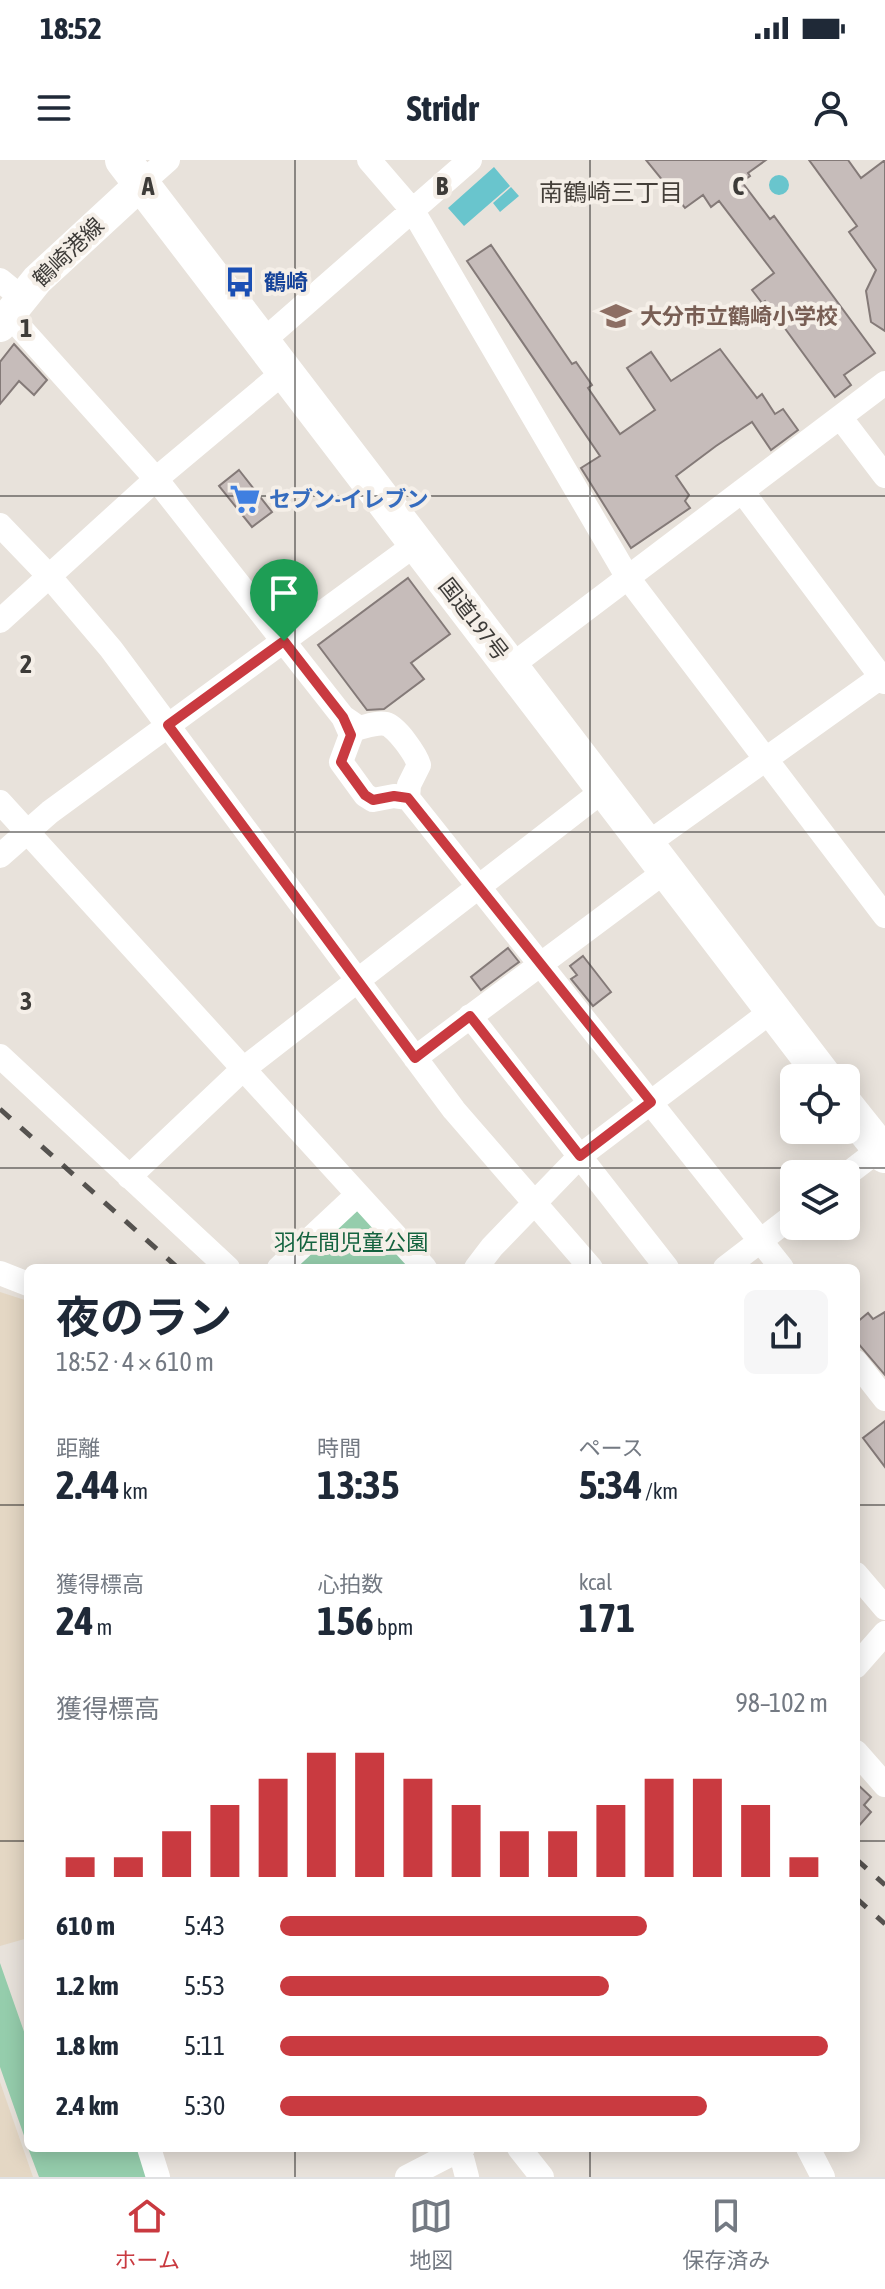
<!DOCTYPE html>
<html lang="ja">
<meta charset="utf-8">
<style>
:root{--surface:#fff;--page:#f6f6f7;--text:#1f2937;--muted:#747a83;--line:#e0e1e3;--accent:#c93a40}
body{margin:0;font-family:"Asap Condensed","Noto Sans JP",sans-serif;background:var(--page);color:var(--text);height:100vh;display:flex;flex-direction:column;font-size:30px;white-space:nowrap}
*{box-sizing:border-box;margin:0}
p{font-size:26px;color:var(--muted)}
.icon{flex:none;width:44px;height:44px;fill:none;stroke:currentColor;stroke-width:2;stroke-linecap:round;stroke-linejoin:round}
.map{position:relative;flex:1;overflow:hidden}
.sheet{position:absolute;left:24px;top:1104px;width:836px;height:888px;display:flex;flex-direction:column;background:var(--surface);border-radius:12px;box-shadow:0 4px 20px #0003}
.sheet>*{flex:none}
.fabs{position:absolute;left:780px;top:904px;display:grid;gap:16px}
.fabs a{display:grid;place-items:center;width:80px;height:80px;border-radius:12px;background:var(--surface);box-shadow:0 4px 20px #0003;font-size:40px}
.pin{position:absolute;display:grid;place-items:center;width:68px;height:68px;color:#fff;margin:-82px -34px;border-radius:50% 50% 50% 0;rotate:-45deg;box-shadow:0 0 8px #0007}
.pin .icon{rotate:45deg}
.round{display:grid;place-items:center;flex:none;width:84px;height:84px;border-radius:12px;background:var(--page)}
.overview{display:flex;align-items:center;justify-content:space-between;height:136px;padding:0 32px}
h1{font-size:44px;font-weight:700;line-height:60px}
.stats{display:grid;grid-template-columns:repeat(3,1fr);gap:12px;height:136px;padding:8px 32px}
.stats div{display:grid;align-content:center}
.stats b{font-size:40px;font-weight:700}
.stats small{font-size:22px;font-weight:400}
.stats p{font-size:22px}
.chart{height:224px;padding:16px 32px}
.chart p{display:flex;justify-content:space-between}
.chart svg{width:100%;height:144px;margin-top:8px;stroke:var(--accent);stroke-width:6}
ul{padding:0 32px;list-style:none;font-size:26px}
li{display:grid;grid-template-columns:128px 96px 1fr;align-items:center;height:60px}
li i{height:20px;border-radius:10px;background:var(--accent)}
.status{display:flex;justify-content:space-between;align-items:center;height:56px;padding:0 40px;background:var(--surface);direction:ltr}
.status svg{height:22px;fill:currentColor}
header{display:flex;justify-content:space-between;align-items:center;height:104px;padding:0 32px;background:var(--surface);font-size:36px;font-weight:700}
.menu{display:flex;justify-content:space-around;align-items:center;height:112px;border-top:2px solid var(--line);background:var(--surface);font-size:22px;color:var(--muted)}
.menu a{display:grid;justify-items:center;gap:4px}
.menu .current{color:var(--accent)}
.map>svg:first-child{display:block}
</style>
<div class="status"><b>18:52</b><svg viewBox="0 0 49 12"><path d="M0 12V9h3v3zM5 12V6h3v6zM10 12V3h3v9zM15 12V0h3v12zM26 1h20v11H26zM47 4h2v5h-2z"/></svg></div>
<header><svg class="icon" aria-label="menu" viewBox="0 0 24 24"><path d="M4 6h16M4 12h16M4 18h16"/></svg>Stridr<svg class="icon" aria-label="person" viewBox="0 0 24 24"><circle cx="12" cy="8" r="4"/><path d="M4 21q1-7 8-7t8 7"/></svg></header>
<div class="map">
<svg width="885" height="2017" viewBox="0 0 885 2017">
<rect width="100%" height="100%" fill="#e8e2db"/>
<path fill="#e4d7c4" d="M0,1132L28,1141V1778L0,1786Z
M0,1922L33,2017H0Z"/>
<path fill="#95cdac" d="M357,1049L412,1108H283Z
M0,1803L28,1883V1987L0,1907Z
M28,1988H154L164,2017H39Z"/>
<path fill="#69c5cd" d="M494,7L510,26L464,66L448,48Z
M769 25a10 10 0 1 1 20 0a10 10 0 1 1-20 0Z
M511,27L519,36L500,52L493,43Z"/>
<path fill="#c6bcba" stroke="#847a78" stroke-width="2" d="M646,0H766L748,13L750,16L742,22L770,59L774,56L875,193L844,215L851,225L835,237L765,141L762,143L752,130L774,113L719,41L711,47L703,35L685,48Z
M809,0H848L861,18L885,0V171L871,162L866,131L876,110L849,72L857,66Z
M491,85L572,204L576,202L592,225L588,228L620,274L655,250L627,208L651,192L671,221L720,189L757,238L762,234L775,254L783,249L798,270L771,290L752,262L716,286L676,316L689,335L685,341L690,348L631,388L581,308L600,296L467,101Z
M14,184L47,220L34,235L19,221L0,244V202Z
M239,310L272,352L252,367L219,326Z
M408,418L450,474L411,503L424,519L384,549L367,550L318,485Z
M508,788L519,802L481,830L471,817Z
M583,796L611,832L593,846L571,819L577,815L570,806Z
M885,1152V1215L856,1181V1163L868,1153L873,1159Z
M885,1261V1307L863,1278Z
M856,1623L871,1637L864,1645L871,1652L856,1669Z"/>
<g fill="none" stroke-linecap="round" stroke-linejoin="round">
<path stroke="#fff" stroke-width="24" d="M369,0L413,51L628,418L885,756
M142,23L168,0
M0,120L22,138
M9,155L156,319L343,557L359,568C367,566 378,562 386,564C397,567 416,595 419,605L409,625L408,638
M263,181L470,0
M840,257L885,316
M742,331L885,522
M0,365L49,416L111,489L454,950L591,1108
M0,461L156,319L285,211
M511,506L885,223
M343,557L351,575L341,602L365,635L373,640L394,636L408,638L782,1108
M0,642L425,1108
M647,684L885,514
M0,696L50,652L416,384
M470,856L667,1108
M0,896L228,1108
M415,898L667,710
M846,1015L885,985
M129,1017L242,910L605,629
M279,1108L357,1035
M476,1108L492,1087L580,996L773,850
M725,1108L794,1055
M0,1113L28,1124
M856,1202L885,1239
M856,1414L885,1448
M856,1506L885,1473
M856,1592L885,1625
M149,1988L158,2017
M519,1988L542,2017
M808,1988L823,2017
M460,1990L467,2017
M407,2017L463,1988"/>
<path stroke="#fff" stroke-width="32" d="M0,166L37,120L142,23"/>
<path stroke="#fff" stroke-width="36" d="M123,0L825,918
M846,946L885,995"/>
<path stroke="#55524f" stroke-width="5" stroke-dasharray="14 14" stroke-linecap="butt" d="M0,949L178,1108
M856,1699L885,1725
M856,1738L885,1764"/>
</g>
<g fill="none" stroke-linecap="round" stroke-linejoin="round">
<g stroke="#fff" stroke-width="16">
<path id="route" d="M284,481L343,557L351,575L341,602L365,635L373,640L394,636L408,638L651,942L580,996L470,856L415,898L168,565Z"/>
</g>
<use href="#route" stroke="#c93a40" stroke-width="10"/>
</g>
<path fill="none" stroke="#3d3b38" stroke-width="2" stroke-opacity="0.55" d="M295,0V1108M590,0V1108M0,336H885M0,672H885M0,1008H885M0,1345H28M856,1345H885M0,1681H28M856,1681H885M295,1988V2017M590,1988V2017"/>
<defs>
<g id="bus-bare" transform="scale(2.4)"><path d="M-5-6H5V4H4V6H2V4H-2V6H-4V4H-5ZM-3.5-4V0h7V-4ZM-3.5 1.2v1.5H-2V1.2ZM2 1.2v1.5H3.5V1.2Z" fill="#1a4fb4" stroke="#f5efe8" stroke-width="2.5" paint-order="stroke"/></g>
<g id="school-bare" transform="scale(2.4)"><path d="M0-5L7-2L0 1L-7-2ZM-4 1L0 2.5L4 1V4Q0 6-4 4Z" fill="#8d6e63" stroke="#f5efe8" stroke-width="2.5" paint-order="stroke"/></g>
<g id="supermarket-bare" transform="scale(2.4)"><path d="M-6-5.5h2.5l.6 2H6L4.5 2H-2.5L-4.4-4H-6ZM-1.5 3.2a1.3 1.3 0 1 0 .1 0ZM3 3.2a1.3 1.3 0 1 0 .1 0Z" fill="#3f7fe0" stroke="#f5efe8" stroke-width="2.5" paint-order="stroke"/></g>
</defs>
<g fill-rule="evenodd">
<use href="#bus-bare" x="240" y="122"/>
<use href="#school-bare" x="616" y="156"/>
<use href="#supermarket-bare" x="245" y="339"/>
</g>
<g text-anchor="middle" stroke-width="8" stroke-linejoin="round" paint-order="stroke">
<g font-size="22" fill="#3d3b38" stroke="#f5efe8">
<text transform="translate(68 92) rotate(-44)" y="8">鶴崎港線</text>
<text transform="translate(474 459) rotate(52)" y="8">国道197号</text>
</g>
<g font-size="22" font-weight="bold" fill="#164399" stroke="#f5efe8" text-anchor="start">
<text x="264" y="130">鶴崎</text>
</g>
<g font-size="22" font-weight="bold" fill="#785e54" stroke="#f5efe8" text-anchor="start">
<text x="640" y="164">大分市立鶴崎小学校</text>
</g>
<g font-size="22" font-weight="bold" fill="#366cbe" stroke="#f5efe8" text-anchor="start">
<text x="269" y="347">セブン-イレブン</text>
</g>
<g font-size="22" fill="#14633f" stroke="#f5efe8">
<text x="351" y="1090">羽佐間児童公園</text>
</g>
<g font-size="24" fill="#443f39" stroke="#f5efe8">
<text x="611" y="41">南鶴崎三丁目</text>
</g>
</g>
<g font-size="26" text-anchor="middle" font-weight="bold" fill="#3d3b38" stroke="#f5efe8" stroke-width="8" stroke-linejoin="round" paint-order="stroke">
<text x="148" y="35">A</text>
<text x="442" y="35">B</text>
<text x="738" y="35">C</text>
<text x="26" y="177">1</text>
<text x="26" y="513">2</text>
<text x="26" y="850">3</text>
</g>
</svg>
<div class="fabs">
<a><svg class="icon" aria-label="locate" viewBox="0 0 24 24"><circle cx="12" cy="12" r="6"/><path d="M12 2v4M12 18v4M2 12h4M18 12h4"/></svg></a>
<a><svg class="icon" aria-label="layers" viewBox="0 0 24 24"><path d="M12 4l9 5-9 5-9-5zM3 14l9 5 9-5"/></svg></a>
</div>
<div class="pin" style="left:284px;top:481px;background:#1e9e55"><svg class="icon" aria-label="arrive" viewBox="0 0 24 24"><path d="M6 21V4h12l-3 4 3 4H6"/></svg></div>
<section class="sheet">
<div class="overview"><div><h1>夜のラン</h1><p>18:52 · 4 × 610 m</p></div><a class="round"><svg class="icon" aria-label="share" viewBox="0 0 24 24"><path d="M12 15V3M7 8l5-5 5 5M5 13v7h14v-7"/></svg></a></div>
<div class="stats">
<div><p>距離</p><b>2.44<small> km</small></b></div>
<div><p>時間</p><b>13:35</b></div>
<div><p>ペース</p><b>5:34<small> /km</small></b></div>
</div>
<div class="stats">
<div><p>獲得標高</p><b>24<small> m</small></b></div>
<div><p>心拍数</p><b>156<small> bpm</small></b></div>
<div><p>kcal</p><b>171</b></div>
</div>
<div class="chart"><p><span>獲得標高</span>98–102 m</p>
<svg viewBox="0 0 160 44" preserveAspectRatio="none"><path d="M5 44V38M15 44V38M25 44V30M35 44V22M45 44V14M55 44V6M65 44V6M75 44V14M85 44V22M95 44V30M105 44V30M115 44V22M125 44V14M135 44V14M145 44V22M155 44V38"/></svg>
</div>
<ul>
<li><b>610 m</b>5:43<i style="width:67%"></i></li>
<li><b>1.2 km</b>5:53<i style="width:60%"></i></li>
<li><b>1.8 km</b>5:11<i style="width:100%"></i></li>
<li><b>2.4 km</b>5:30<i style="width:78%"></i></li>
</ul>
</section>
</div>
<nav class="menu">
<a class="current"><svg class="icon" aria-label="home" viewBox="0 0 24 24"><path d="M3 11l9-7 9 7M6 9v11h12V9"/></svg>ホーム</a>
<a><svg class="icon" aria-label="map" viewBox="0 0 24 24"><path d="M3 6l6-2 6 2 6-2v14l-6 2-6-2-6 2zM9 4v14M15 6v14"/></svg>地図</a>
<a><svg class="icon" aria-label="saved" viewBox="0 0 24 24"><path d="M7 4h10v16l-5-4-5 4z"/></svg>保存済み</a>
</nav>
